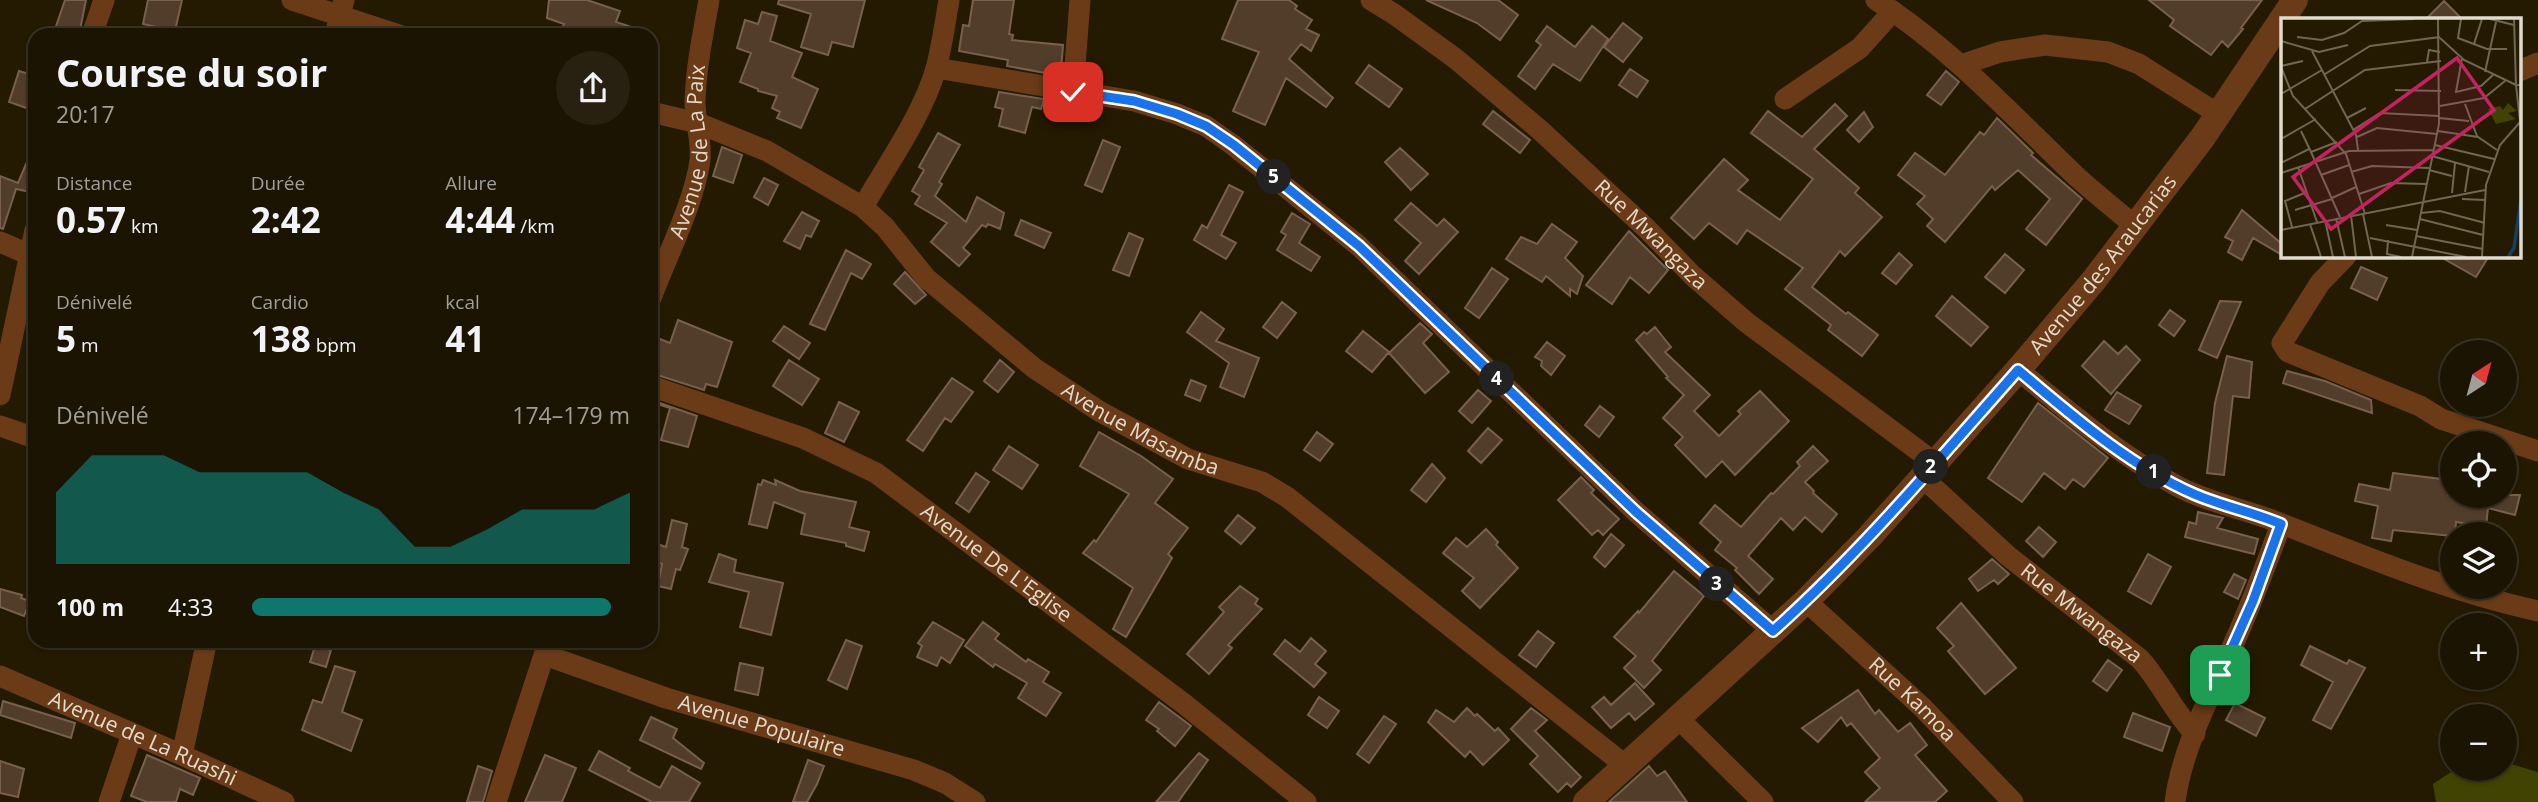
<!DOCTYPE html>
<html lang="fr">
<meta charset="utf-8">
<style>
:root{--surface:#1b1402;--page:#282111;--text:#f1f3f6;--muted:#a09e99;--line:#393324;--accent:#0f766e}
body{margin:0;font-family:"Open Sans",sans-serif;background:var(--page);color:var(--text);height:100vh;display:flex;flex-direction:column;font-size:26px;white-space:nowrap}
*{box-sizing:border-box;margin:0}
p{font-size:23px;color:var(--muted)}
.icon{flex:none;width:38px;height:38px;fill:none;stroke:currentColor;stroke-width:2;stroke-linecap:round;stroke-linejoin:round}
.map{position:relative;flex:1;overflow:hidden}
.details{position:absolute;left:28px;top:28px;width:630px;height:620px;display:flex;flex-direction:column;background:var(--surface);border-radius:21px;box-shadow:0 2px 5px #0004,0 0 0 2px var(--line)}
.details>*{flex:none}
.needle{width:46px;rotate:36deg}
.fabs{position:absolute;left:2440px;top:340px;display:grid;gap:14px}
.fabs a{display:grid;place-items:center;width:77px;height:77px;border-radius:50%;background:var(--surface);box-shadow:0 2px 5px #0004,0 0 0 2px var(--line);font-size:35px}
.pin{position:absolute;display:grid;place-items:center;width:60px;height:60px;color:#fff;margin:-30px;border-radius:14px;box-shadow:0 4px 10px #0006}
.km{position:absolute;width:35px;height:35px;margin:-18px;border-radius:50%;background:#222;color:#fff;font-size:19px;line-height:35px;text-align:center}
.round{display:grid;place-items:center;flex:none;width:74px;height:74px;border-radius:37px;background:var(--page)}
.headline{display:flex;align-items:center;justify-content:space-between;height:119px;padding:0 28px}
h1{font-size:38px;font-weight:700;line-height:52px}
.figures{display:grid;grid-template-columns:repeat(3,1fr);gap:10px;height:119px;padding:7px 28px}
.figures div{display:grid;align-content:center}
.figures b{font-size:35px;font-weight:700}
.figures small{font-size:19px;font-weight:400}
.figures p{font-size:19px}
.chart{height:196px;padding:14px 28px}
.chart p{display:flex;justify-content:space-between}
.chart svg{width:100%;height:126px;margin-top:7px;fill:var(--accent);opacity:.7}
ul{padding:0 28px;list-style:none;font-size:23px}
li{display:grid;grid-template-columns:112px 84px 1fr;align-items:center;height:52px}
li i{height:18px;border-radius:9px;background:var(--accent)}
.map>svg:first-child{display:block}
</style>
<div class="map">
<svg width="2538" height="802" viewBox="0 0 2538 802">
<rect width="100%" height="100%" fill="#241a02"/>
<path fill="#414303" d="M2504,762L2538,772V802H2436L2433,784L2457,768H2504Z"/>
<path fill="#523d2a" stroke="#77604d" stroke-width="2" d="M65,0H86L79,35H53Z
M148,0H182L175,31L143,24Z
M549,0H587L620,11L616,22L646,32L645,35H600L587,30L586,35H583L562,28L564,24L547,18Z
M779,0H865L853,47L832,42L828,55L801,47L811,14L778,4Z
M973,0H1014L1009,34L1013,35L1012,40L1063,45L1061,71L1052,70L1051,74L1007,66L1008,60L959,51L963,25L969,26Z
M1238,0H1289L1297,6L1295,9L1312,20L1306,29L1319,35L1311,51L1301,44L1289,59L1333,98L1326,107L1286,78L1265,125L1233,111L1259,52L1222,39Z
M1426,0H1498L1518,15L1500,40L1477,23Z
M2149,0H2262L2241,28L2243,29L2228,47L2222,41L2211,55L2170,26L2174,20Z
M2444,1L2462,19H2426Z
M762,12L777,16L770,41L802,53L792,77L818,89L801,128L777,118L780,112L772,108L777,96L758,91V89L740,82L751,53L737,48L745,20L758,24Z
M1623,23L1642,38L1623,62L1604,47Z
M1547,26L1575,47L1592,26L1608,39L1580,81L1553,64L1535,89L1518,76L1541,45L1536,41Z
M1369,65L1402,89L1389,107L1356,83Z
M1630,69L1648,81L1637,97L1619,85Z
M19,71L35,76V111L9,102Z
M1946,71L1959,82L1941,105L1927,95Z
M999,92L1044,99L1041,109L1032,107L1025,133L999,126L1003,109L995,107Z
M1835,104L1847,116L1814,149L1859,188L1855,193L1882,217L1845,256L1840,251L1812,287L1846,314L1848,312L1878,335L1862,356L1828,330L1831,325L1785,289L1803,268L1747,230L1737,244L1709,223L1694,239L1671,218L1724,159L1748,180L1738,190L1780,220L1813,179L1751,133L1768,111L1802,137Z
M1493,111L1530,140L1520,153L1483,124Z
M1864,112L1873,127L1859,142L1847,130Z
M1997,118L2033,153L2031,155L2082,199L2046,245L2026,229L2050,199L2018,170L1995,190L1992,186L1945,242L1927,226L1933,219L1917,204L1925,196L1898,175L1915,153L1945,175L1980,132L1984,135Z
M938,133L960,145L939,182L942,184L935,196L966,222L977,197L1004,213L1000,229L988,224L986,227L982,225L963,248L970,254L959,266L931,242L947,223L915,204L920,196L912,191L924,170L919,167Z
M1103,140L1120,147L1102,192L1085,185Z
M35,143V193L16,189L3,229L0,228V176L18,183Z
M722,147L742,155L733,183L713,176Z
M1400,148L1428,174L1411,190L1385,162Z
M764,178L778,185L768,205L754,197Z
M1229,185L1243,192L1221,235L1236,243L1226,259L1194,240L1202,225L1207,228Z
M1411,203L1437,226L1444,219L1458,232L1419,274L1405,261L1421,243L1395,220Z
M2242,210L2283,245L2282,255L2253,238L2242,260L2228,252L2233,241L2225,237Z
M802,212L819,221L811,237L806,235L800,249L784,241Z
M1292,213L1310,224L1299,243L1320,257L1311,271L1277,250L1286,235L1281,232Z
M1021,220L1051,233L1044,248L1015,235Z
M1552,224L1577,242L1565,258L1583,276L1577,294L1570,289V296L1546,276L1542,282L1506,259L1521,237L1537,244Z
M1629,231L1668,270L1649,293L1630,277L1612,304L1586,285Z
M1129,233L1143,239L1129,276L1113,270Z
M846,250L871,264L862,279L851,273L825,330L810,324Z
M1899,253L1912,265L1896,284L1882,273Z
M2005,254L2024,270L2005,293L1985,277Z
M2439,256H2489L2476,277Z
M2361,267L2387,278L2377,300L2351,288Z
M1492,268L1508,279L1479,318L1465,308Z
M905,272L926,295L915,304L894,284Z
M1952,296L1988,327L1971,346L1936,316Z
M2220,301L2241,302L2217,358L2199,350Z
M1282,302L1296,313L1277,338L1263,327Z
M2170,310L2185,321L2174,336L2159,325Z
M1201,312L1224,329L1216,341L1259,358L1244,397L1220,387L1229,363L1187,332Z
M678,320L732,342L717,387L706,384L704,390L651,373V360L660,339L670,343Z
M1420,323L1432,334L1423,343L1449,372L1425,393L1389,353Z
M784,326L810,343L799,359L773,341Z
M1655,327L1671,347L1665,352L1710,395L1694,411L1719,436L1741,414L1738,411L1760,391L1789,421L1735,475L1722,461L1706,477L1675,445L1683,437L1663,418L1684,395L1666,378L1668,377L1636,340L1644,332L1647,334Z
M1363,331L1389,352L1372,372L1346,351Z
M2104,341L2118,354L2126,346L2140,360L2111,394L2082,366Z
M1547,342L1565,356L1551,375L1541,366L1542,361L1535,357Z
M2227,356L2252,362L2249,398L2233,396L2224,475L2207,473L2215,403Z
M789,360L819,379L802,405L773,386Z
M1000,360L1014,372L998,392L984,381Z
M2287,371L2325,381L2371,400L2372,413L2283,383Z
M952,378L973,392L951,422L945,418L923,451L907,440Z
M1191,380L1206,386L1200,401L1185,395Z
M1478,390L1491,401L1472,423L1459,411Z
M2117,392L2141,406L2129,424L2105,410Z
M651,400L697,416L688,447L661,440L670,408L651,402Z
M839,402L859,412L844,442L825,433Z
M2038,403L2108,458L2084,487L2073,479L2065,489L2044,473L2022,502L1988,478Z
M1600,406L1614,417L1599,437L1585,425Z
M1488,428L1502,440L1481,463L1468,451Z
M1099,432L1141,456L1173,479L1155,503L1188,528L1168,554L1172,558L1126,637L1113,629L1133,588L1083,553L1094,540L1096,542L1129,494L1080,466Z
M1317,432L1333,444L1320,461L1304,450Z
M1009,446L1038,465L1022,489L993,470Z
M1813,446L1828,461L1805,482L1814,491L1813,493L1837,514L1822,532L1805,517L1793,530L1781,518L1748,556L1773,579L1759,594L1735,570L1737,568L1715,550L1721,542L1700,523L1715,505L1741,527L1771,493L1773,494L1800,466L1797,462Z
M1432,464L1445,478L1426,502L1411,490Z
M976,473L989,482L969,512L956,503Z
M2393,473L2449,480L2448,495H2520L2515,515L2488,508L2486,527L2456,522L2455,534L2452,536L2393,530L2391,541L2372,538L2378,506L2355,501L2359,484L2390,490Z
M1581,477L1594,490L1591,493L1619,519L1603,535L1598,530L1592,535L1558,500Z
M763,480L776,485L775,480L800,491L856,502L849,527L869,532L864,551L846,546V543L801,534L805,514L774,502L767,528L749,524L758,484L761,485Z
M2198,512L2223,518L2217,528L2258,539L2254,554L2185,537L2189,522L2196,524Z
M1238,515L1255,528L1241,544L1225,531Z
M672,520L687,524L682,547L688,549L680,570L676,569L671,589L658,586L662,564L651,560V542L666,547Z
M2039,527L2056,542L2043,557L2026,541Z
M1486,529L1498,542L1496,545L1518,568L1480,608L1462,591L1474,578L1443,553L1456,538L1467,547Z
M1611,534L1624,545L1605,567L1594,557Z
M719,554L736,560L734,572L783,583L771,635L740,627L749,592L709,582Z
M2148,554L2171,567L2151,604L2128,591Z
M1992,559L2009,574L1998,584L1994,580L1978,591L1969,579Z
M1674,571L1704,596L1652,661L1661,670L1644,688L1624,668L1636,656L1614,637L1638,611L1639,613Z
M2234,574L2246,580L2238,599L2224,592Z
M1240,586L1258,599L1255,604L1262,609L1228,645L1232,648L1209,674L1187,654L1224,612L1219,607Z
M0,589L22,595L21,598L30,601L24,616L0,607Z
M1961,603L2016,668L1985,694L1948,651L1954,646L1937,628Z
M933,622L964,640L950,663L941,657L937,666L917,657L922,646L918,643Z
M983,622L999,634L995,639L1026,662L1028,659L1049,672L1043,682L1061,693L1046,716L1018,698L1027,683L995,664L993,667L965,646Z
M1538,631L1554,643L1536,667L1519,655Z
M1311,638L1326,651L1315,664L1326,673L1314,687L1274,654L1285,640L1300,652Z
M846,640L862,646L847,689L828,680Z
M315,646L331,650L326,667L310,662Z
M2310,646L2347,664L2349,660L2365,668L2331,729L2313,720L2333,682L2301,665Z
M2108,660L2122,670L2107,691L2093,681Z
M740,663L763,668L758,695L735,690Z
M335,666L355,672L342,712L362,720L351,751L302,730L313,700L322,703Z
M1635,683L1654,704L1635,720L1629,713L1611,728L1592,707L1604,697L1611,705Z
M1858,690L1875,714L1879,710L1898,732L1910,723L1927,745L1915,755L1947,791L1935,802H1865L1880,788L1865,772L1880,758L1851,723L1847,726L1841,717L1818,742L1802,728Z
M1319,697L1339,711L1327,728L1308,715Z
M3,701L75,723L71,738L0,715Z
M1159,702L1191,726L1175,746L1157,731L1159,729L1146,720Z
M2235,703L2265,718L2256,736L2226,720Z
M1467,708L1475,716L1477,714L1495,731L1498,728L1509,740L1483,765L1470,751L1465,757L1428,722L1436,710L1454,722Z
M1531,708L1547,720L1535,731L1581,777L1571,787L1567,783L1558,792L1530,764L1538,756L1511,729Z
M2133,713L2170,727L2162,751L2124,737Z
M1384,716L1396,724L1369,763L1357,754Z
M651,717L677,729L673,738L704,763L701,769L640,740Z
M599,751L630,768L628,771L660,788L672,766L700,783L689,802H652L589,770Z
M1199,753L1208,760L1178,802H1156Z
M147,755L200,778L193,795L180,789L176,802H147L131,796Z
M545,755L576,768L562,802H525Z
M808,760L824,766L817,784L807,802H793Z
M0,761L24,769L18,797L0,793Z
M478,766L492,771L483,802H467Z
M1649,766L1657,776L1665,771L1687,802H1609Z"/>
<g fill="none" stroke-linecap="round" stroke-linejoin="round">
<g stroke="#6b3b17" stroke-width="21">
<path d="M292,0L399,35"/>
<path id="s1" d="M1371,0L1394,14L1456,59L1541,131L1647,229L1693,276L1746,322L1935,463"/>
<path d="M1876,0C1952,49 2012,115 2077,177C2096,194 2116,210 2135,226"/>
<path d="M92,35L104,0"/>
<path d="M335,35L344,0"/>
<path d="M1961,65L2000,52L2045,45L2108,52L2139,64L2218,114"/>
<path d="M936,68L1134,101L1177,114L1206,126L1233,145L1359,246L1635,511L1773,631"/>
<path d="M2519,71L2538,63"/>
<path d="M1073,92L1080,0"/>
<path d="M1785,99L1860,48L1893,11"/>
<path id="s2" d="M651,112L698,123L767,151L863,207L885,227L926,278L1034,368L1099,411L1188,459L1262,482L1287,497L1626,766"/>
<path d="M863,207C888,163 921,118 936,69C942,46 945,23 949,0"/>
<path d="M0,242L28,254"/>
<path d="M2346,256L2320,283L2282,343L2288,352L2420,406L2441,419L2538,451"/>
<path id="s3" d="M651,298C666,258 695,201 700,160C702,141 695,121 695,102C696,67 703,34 709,0"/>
<path d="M2018,370C2069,412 2118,454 2177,486C2207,502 2240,508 2272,520C2359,554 2446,591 2538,611"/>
<path id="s4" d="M651,386L803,438L876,473L1183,703L1306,802"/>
<path d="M0,395L35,230"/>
<path d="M0,426L35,438"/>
<path id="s5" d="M1922,477L2008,556L2140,659C2161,682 2173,711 2195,734"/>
<path id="s6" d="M1806,601L1922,707L2013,802"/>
<path id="s7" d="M545,655L666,698L914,770L945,783L975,802"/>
<path id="s8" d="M0,676L182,755L284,802"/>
<path d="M1678,718L1763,802"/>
<path d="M182,755L207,640"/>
<path d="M109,802L132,734"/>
<path d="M496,802L548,643"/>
<path d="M2175,802C2182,748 2211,694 2233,645C2251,605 2266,565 2281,524"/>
</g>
<path stroke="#6b3b17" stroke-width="26" id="s9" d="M1586,802L1806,601L1870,536L2018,370L2094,280L2203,137L2295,0"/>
</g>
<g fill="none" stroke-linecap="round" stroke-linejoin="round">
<g stroke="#fff" stroke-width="14">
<path id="route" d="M1073,92L1134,101L1177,114L1206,126L1234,145L1359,246L1635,511L1773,631C1862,551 1939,459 2018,370C2073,416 2128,465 2194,494C2222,506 2252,512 2281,524L2253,601L2220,675"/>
</g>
<use href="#route" stroke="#1a73e8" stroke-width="9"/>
</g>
<g text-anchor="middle" stroke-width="7" stroke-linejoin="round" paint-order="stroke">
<g font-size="21" fill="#e2dbcc" stroke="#241a02">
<text dy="7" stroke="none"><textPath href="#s3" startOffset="154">Avenue de La Paix</textPath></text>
<text dy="7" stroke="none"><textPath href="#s1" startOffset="366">Rue Mwangaza</textPath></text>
<text dy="7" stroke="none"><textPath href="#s9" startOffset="747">Avenue des Araucarias</textPath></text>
<text dy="7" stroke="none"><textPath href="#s2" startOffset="593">Avenue Masamba</textPath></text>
<text dy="7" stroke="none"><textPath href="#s4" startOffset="392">Avenue De L'Eglise</textPath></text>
<text dy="7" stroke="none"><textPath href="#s5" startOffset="210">Rue Mwangaza</textPath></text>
<text dy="7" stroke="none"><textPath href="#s6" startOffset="145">Rue Kamoa</textPath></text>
<text dy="7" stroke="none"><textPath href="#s7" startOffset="228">Avenue Populaire</textPath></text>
<text dy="7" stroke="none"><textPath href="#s8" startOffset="156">Avenue de La Ruashi</textPath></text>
</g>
</g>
<g transform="translate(2281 18)">
<rect width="240" height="240" fill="#241a02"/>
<path d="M227,85L236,93L227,95L235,101L215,106L207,91L219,88L222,92Z" fill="#414303"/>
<path fill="none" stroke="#153f60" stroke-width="3.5" d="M227,239L233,230L240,181"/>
<path fill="none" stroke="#706753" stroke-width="2" d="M180,1L177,20L206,31H226M209,1L233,7M233,1L235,67H240M16,19L41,22L63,15L81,3L134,1M159,20L183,42L235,67L239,103M0,23L38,34L67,27M193,26L201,1M31,33L75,117L77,132M181,40L175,74L200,68L212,57M146,44L148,32L159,34M0,48L22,43M0,49L12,78L65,136L84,196M204,54L215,4M44,56L89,28L159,19M114,72L160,73M0,76L41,52M184,86L196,118M159,88L203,80L224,63M24,91L84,52L160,43M66,100L85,90M158,100L188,103M72,112L99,95L158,98M20,113L30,134L56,124M157,113L197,119L216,132M76,119L96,110L156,116M0,121L35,101M154,127L213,141M30,134L59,199M151,138L208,154M0,145L28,131M17,149L36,204M148,152L171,158M70,154L91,148L148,150M0,155L68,133L153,132M40,157L68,147M184,174L188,148M171,175L174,145M78,176L110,165L145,166M51,180L75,169M181,181L204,182M14,192L51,181M140,195L159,193L204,205M82,196L91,239M70,197L75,239M55,200L64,239M139,201L202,217M44,202L52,239M29,206L40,239M105,207L136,212M11,209L4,183L26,174M0,212L204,172M135,218L202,231M89,220L185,239M107,222L106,236L120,239M131,239L158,106L157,1M201,239L205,167L219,127L240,103"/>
<path fill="#c42261" fill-opacity="0.15" stroke="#c42261" stroke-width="3.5" d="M176,40L213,92L50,211L12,159Z"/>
<rect width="240" height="240" fill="none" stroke="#e2dbcc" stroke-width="3.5"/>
</g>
</svg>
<div class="fabs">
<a><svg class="needle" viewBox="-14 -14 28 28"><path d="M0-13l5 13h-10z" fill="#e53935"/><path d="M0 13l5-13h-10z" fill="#a09e99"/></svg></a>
<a><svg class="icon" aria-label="locate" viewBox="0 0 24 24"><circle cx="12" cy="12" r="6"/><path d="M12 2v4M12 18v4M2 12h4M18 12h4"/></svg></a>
<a><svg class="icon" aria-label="layers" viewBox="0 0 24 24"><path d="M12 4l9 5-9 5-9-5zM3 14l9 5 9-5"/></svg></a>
<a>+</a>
<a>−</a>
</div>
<div class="pin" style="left:2220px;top:675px;background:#1e9e55"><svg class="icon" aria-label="arrive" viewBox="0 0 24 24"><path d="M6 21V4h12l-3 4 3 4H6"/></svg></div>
<div class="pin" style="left:1073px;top:92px;background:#d93025"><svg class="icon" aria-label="check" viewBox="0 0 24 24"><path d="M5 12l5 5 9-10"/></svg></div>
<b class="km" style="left:2154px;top:472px">1</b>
<b class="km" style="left:1931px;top:467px">2</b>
<b class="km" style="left:1717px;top:584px">3</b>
<b class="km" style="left:1497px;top:379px">4</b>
<b class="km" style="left:1274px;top:177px">5</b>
<section class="details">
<div class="headline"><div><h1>Course du soir</h1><p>20:17</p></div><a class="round"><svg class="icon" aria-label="share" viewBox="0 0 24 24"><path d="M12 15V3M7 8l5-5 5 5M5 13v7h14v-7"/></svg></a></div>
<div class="figures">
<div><p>Distance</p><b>0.57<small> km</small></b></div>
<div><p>Durée</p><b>2:42</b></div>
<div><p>Allure</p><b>4:44<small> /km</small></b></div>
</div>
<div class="figures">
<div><p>Dénivelé</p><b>5<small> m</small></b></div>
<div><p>Cardio</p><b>138<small> bpm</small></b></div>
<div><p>kcal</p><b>41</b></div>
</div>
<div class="chart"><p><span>Dénivelé</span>174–179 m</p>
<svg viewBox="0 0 160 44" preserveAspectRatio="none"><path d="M0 44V19L10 6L20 6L30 6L40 12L50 12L60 12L70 12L80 19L90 25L100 38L110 38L120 32L130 25L140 25L150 25L160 19V44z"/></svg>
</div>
<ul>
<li><b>100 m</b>4:33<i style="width:95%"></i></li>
</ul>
</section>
</div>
